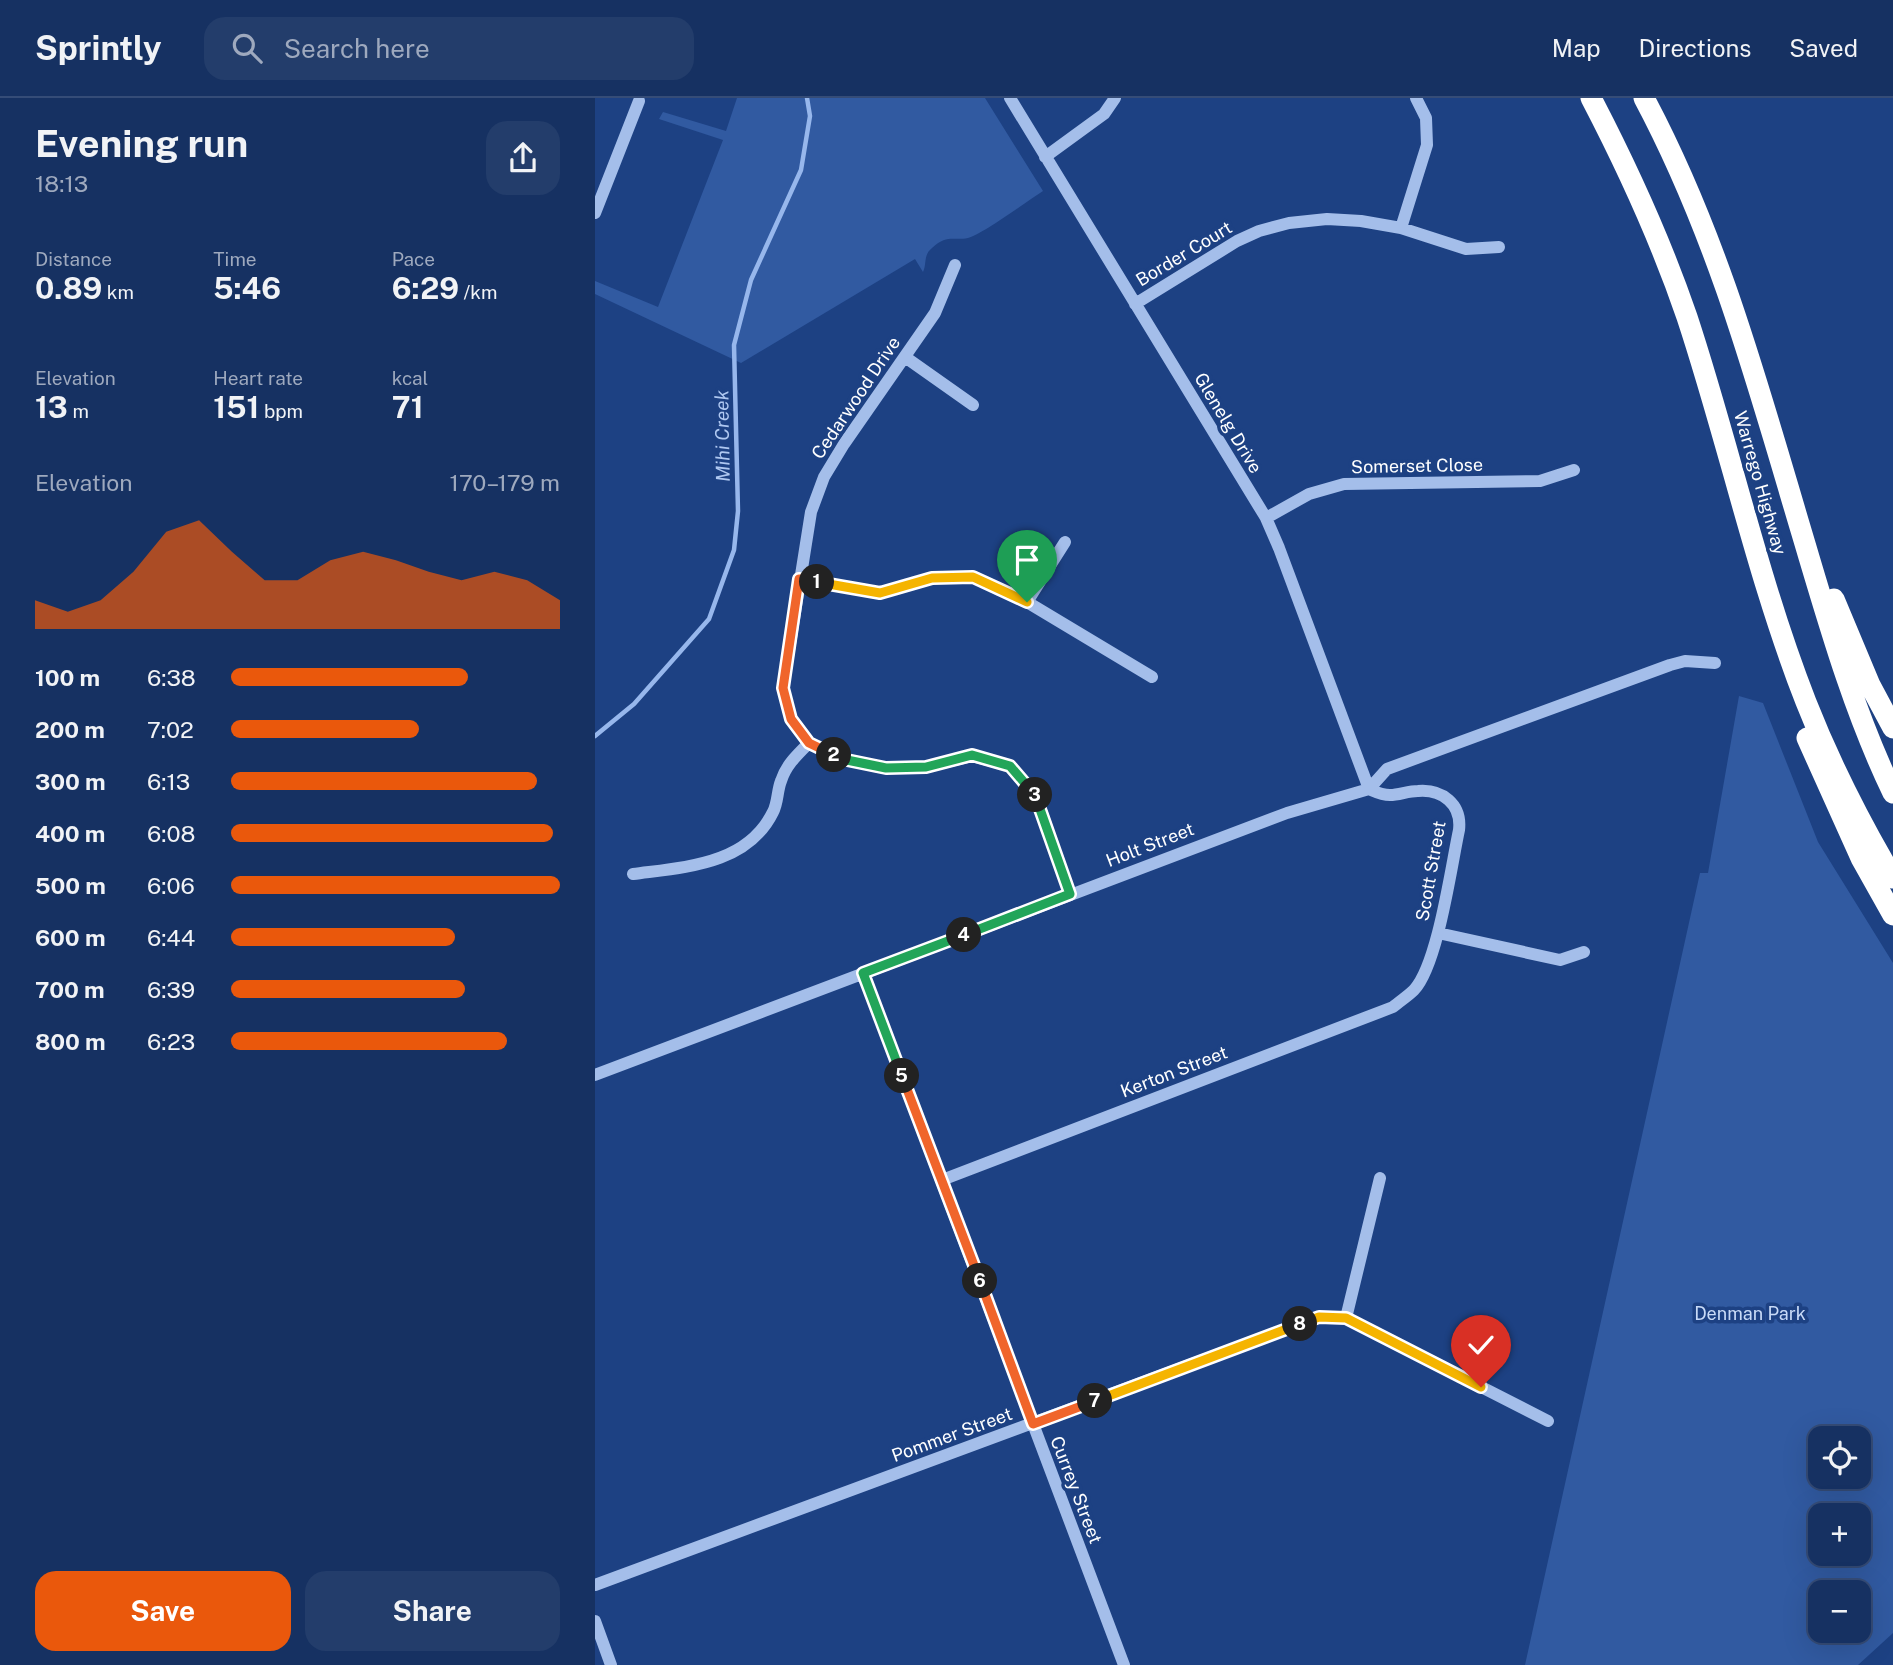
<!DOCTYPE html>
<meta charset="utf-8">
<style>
:root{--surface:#163162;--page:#233d6b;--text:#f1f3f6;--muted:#9ea9be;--line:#354c77;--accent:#ea580c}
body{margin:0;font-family:"Public Sans",sans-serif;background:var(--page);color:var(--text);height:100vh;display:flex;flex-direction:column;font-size:26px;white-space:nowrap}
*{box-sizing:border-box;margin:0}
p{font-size:23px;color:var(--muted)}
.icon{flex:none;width:38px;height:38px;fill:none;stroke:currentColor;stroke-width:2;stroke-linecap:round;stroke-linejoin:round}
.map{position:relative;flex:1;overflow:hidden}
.sheet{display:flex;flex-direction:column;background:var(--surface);width:595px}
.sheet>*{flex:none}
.tools{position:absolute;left:1213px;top:1328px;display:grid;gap:14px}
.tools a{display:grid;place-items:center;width:63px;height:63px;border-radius:14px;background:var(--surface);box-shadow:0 7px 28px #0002,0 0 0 2px var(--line);font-size:35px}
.pin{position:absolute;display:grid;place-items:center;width:60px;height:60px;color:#fff;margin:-72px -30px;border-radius:50% 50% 50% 0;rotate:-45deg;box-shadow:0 0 7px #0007}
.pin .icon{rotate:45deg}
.km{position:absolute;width:35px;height:35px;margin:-18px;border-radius:50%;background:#222;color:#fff;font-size:19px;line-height:35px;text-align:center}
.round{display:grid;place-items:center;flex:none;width:74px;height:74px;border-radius:21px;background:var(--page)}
.summary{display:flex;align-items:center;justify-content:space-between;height:119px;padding:0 35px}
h1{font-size:38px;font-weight:700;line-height:52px}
.figures{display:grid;grid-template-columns:repeat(3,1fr);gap:10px;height:119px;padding:7px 35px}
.figures div{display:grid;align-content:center}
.figures b{font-size:30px;font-weight:700}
.figures small{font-size:19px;font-weight:400}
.figures p{font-size:19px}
.chart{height:196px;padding:14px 35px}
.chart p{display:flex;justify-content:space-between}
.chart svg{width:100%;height:126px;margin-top:7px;fill:var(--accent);opacity:.7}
.cta{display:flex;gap:14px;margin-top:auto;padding:14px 35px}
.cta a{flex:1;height:80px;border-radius:21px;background:var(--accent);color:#fff;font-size:28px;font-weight:700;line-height:80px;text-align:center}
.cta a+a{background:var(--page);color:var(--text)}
ul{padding:0 35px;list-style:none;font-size:23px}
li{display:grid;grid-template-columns:112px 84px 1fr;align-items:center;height:52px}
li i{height:18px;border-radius:9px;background:var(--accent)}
header{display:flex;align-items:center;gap:42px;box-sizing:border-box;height:98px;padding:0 35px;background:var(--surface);border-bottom:2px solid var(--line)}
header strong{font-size:33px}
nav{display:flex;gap:38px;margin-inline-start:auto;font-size:24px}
.search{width:490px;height:63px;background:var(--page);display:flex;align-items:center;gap:18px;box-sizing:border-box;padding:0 24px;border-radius:21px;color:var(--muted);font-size:26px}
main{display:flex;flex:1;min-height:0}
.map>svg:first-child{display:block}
</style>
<header>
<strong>Sprintly</strong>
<div class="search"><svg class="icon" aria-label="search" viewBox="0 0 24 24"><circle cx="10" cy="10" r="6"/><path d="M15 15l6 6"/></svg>Search here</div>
<nav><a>Map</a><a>Directions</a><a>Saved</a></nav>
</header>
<main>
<section class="sheet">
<div class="summary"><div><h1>Evening run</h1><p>18:13</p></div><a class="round"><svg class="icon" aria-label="share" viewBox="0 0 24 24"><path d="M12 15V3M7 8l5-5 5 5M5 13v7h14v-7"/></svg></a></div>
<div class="figures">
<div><p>Distance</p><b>0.89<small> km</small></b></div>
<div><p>Time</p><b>5:46</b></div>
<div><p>Pace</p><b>6:29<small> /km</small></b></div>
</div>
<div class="figures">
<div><p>Elevation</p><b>13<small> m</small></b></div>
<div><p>Heart rate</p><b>151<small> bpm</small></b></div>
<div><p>kcal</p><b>71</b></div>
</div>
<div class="chart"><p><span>Elevation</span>170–179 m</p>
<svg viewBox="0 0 160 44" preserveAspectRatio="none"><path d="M0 44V34L10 38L20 34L30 24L40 10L50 6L60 17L70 27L80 27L90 20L100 17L110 20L120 24L130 27L140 24L150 27L160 34V44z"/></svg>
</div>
<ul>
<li><b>100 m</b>6:38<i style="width:72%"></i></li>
<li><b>200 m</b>7:02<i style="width:57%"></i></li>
<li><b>300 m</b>6:13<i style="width:93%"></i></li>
<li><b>400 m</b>6:08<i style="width:98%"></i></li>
<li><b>500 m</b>6:06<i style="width:100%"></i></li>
<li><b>600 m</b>6:44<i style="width:68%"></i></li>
<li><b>700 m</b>6:39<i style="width:71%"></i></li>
<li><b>800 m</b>6:23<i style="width:84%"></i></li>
</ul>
<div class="cta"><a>Save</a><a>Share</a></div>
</section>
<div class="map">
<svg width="1298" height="1567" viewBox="0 0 1298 1567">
<rect width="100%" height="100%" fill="#1d4183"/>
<path fill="#315aa1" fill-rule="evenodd" d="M142,0H390L448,93C434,102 385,138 373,140C358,143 352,136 337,150C328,157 332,166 328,174L320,161L146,265L0,196V183L63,209L128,42L64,21L68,14L131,33Z
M1144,598L1168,605L1223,744L1298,865V1535L1263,1567H930L1105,775H1113ZM1225,1340H1264V1379H1225ZM1225,1418H1264V1456H1225ZM1225,1494H1264V1533H1225Z"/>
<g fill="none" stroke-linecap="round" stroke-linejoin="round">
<path stroke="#97b7ec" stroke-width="4.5" d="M0,638L39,606L114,521L139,452L143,413L139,247L156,182L206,72L215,18L212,0"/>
<path stroke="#a4beea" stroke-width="12" d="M415,0L671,420L684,450L774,691
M450,59L509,16L520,0
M0,115L44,3
M806,130L832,47L831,20L821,0
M360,167L340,215L249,346L229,379L216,414L188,590L196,621L214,645L247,661L291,670L331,669L377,658L415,668L442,701L475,796
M540,206L642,143L664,133L694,125L732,121L766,123L806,130L871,151L904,149
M310,259L378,307
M671,420L714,396L749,386L945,383L979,372
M204,481L285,495L337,480L378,479L432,504L557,579
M432,504L470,444
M38,776C90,769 152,767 178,714C183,705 182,693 186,683C191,667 202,657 214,645
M843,835L965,862L989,854
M268,875L529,1567
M0,977L692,715L774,691L792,671L1075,567L1090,563L1120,565
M347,1082L798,909C805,903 813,898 819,892C843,866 856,769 864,732C867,706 847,691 823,693C813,693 804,697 795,697C787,697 781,694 774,691
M751,1220L785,1080
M0,1487L724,1219L751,1220L953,1323
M0,1523L16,1567"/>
<path stroke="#fff" stroke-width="21" d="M996,0C1033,71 1066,143 1092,219C1134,346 1162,479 1211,604C1235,665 1265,724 1298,780
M1049,0C1122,137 1161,281 1205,429C1232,519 1257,610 1298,695
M1239,501L1275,587L1298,630
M1212,640L1266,760L1298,817"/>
</g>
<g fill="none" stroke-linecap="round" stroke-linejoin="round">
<g stroke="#fff" stroke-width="14">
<path id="split-1" d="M222,484L285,495L337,480L378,479L432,504"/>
</g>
<g stroke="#fff" stroke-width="14">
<path id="split-2" d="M222,484L204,481L188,590L196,621L214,645L239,657"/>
</g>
<g stroke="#fff" stroke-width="14">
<path id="split-3" d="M239,657L247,661L291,670L331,669L377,657L415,668L440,697"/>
</g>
<g stroke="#fff" stroke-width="14">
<path id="split-4" d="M369,837L475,796L440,697"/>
</g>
<g stroke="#fff" stroke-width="14">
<path id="split-5" d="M307,978L268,875L369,837"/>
</g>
<g stroke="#fff" stroke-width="14">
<path id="split-6" d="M307,978L385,1183"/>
</g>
<g stroke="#fff" stroke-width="14">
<path id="split-7" d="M385,1183L438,1326L500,1303"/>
</g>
<g stroke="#fff" stroke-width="14">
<path id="split-8" d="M500,1303L705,1226"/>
</g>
<g stroke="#fff" stroke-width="14">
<path id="split-9" d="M705,1226L724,1219L751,1220L886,1289"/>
</g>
<use href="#split-1" stroke="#f5b400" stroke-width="9"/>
<use href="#split-2" stroke="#f0652b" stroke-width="9"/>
<use href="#split-3" stroke="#22a559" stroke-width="9"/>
<use href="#split-4" stroke="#22a559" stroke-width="9"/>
<use href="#split-5" stroke="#22a559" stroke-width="9"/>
<use href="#split-6" stroke="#f0652b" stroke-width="9"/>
<use href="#split-7" stroke="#f0652b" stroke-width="9"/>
<use href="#split-8" stroke="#f5b400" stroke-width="9"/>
<use href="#split-9" stroke="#f5b400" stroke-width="9"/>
</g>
<g text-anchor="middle" stroke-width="7" stroke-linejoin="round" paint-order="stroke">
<g font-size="18" fill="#fff" stroke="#1d4183">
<text transform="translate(589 156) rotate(-31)" y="6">Border Court</text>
<text transform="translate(261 300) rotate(-56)" y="6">Cedarwood Drive</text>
<text transform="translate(633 325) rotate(59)" y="6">Glenelg Drive</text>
<text transform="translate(822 368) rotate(-1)" y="6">Somerset Close</text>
<text transform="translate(1165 385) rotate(74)" y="6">Warrego Highway</text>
<text transform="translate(555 747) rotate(-21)" y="6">Holt Street</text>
<text transform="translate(836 773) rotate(-80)" y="6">Scott Street</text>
<text transform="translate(579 974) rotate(-21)" y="6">Kerton Street</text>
<text transform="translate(357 1337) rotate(-20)" y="6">Pommer Street</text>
<text transform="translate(481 1392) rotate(69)" y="6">Currey Street</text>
</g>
<g font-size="18" fill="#c8daf7" stroke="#1d4183">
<text x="1155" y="1222">Denman Park</text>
</g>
<g font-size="19" font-style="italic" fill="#afc8f1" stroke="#1d4183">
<text transform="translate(127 338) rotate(-91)" y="7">Mihi Creek</text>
</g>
</g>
</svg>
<div class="tools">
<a><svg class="icon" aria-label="locate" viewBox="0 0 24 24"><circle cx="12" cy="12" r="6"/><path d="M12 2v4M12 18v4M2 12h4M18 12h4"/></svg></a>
<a>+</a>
<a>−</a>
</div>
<div class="pin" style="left:432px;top:504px;background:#1e9e55"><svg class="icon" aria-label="arrive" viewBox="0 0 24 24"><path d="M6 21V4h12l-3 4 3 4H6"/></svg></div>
<div class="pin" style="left:886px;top:1289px;background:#d93025"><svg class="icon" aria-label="check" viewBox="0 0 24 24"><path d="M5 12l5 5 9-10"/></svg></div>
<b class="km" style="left:222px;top:484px">1</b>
<b class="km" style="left:239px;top:657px">2</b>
<b class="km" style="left:440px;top:697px">3</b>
<b class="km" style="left:369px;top:837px">4</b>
<b class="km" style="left:307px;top:978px">5</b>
<b class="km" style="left:385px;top:1183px">6</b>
<b class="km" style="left:500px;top:1303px">7</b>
<b class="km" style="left:705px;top:1226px">8</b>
</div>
</main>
